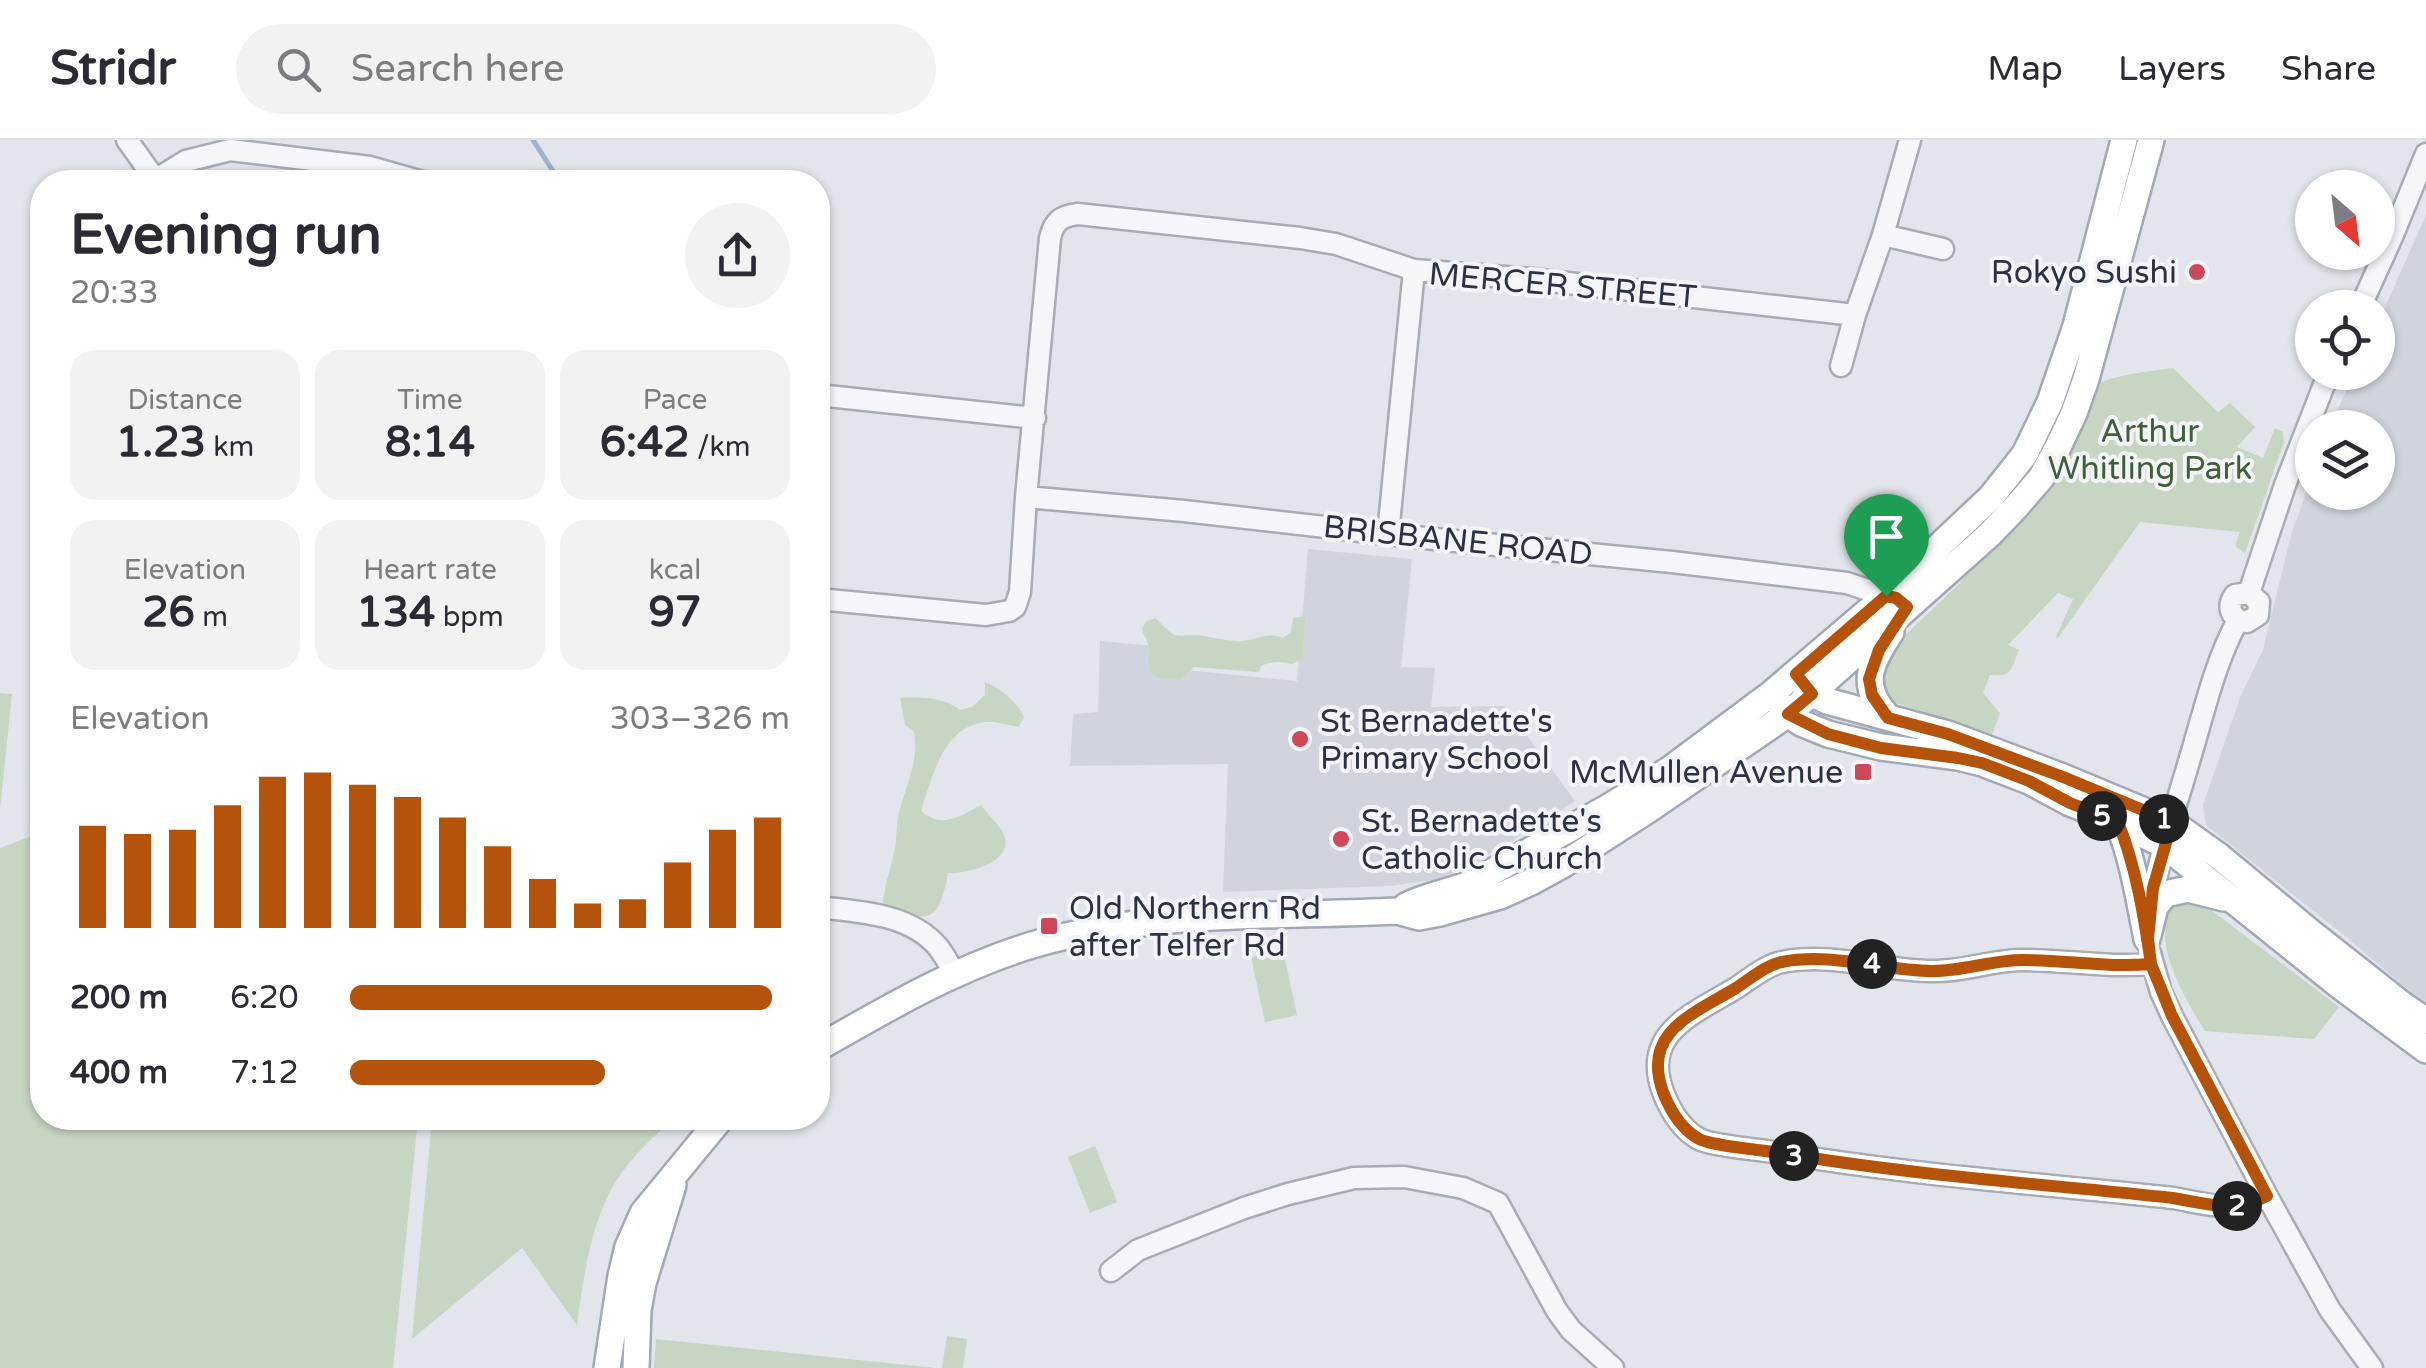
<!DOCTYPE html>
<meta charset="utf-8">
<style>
:root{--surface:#fff;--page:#f2f2f3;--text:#2b2b33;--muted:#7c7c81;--line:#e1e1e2;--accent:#b45309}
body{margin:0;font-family:"Varela Round",sans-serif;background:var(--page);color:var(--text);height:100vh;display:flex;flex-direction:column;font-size:38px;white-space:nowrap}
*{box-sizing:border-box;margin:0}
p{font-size:32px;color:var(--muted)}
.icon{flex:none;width:55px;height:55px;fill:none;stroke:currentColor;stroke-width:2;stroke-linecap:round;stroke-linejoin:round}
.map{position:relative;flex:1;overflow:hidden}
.sheet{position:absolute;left:30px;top:30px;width:800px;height:960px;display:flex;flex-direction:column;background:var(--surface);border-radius:40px;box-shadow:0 2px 8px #0004}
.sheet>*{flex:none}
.needle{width:65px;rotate:152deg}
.buttons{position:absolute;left:2295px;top:30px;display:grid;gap:20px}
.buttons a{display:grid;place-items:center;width:100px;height:100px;border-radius:50%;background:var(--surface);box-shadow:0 2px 8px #0004;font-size:50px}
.pin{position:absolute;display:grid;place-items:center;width:85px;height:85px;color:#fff;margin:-102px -42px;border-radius:50% 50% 50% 0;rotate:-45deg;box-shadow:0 0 10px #0007}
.pin .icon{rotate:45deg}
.km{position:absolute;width:50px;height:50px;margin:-25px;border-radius:50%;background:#222;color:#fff;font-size:28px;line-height:50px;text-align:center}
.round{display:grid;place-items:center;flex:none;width:105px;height:105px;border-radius:52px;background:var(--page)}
.overview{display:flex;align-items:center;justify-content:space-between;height:170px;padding:0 40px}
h1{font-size:55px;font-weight:700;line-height:75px}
.metrics{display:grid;grid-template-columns:repeat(3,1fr);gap:15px;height:170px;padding:10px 40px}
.metrics div{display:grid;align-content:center;border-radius:25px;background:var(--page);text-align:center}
.metrics b{font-size:42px;font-weight:700}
.metrics small{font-size:28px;font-weight:400}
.metrics p{font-size:28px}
.chart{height:280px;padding:20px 40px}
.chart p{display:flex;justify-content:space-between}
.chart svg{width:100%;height:180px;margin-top:10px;stroke:var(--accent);stroke-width:6}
ul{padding:0 40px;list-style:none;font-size:32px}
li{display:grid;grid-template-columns:160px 120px 1fr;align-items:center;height:75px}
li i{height:25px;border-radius:12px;background:var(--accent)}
header{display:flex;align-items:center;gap:60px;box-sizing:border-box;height:140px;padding:0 50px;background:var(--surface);border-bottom:2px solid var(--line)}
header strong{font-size:48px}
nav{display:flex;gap:55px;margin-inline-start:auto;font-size:35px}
.search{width:700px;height:90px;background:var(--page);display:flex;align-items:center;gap:25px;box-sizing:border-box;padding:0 35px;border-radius:55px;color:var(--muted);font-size:38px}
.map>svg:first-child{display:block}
</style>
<header>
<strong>Stridr</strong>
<div class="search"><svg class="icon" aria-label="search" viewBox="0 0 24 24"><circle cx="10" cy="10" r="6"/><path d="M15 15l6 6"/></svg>Search here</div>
<nav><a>Map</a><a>Layers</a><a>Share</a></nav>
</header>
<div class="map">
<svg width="2426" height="1228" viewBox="0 0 2426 1228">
<rect width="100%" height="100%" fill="#e2e5eb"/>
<path fill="#d0d4dd" d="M2426,75V865L2345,796L2206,685L2203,665L2241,555L2263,510L2291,395L2312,336V352H2378V288L2330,287L2354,233L2378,232V183Z
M1308,409L1412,419L1401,527L1435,528L1431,567L1505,566L1575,661L1465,730L1439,739L1391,746L1223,752L1228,624L1070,626L1073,574L1098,572L1100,501L1154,506L1153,527L1297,541Z"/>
<path fill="#c7d5c3" d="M2173,228L2218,272L2230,263L2255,287L2237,307L2263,318L2275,288L2283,292L2284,302L2245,413L2235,406L2240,392L2140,382L2058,498L2056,497L2073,459L2058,453L2008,505L2019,510C2011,529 2013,537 1990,535L1983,553L2000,573L1991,597L1954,582L1893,562L1886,553L1878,536L1890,512L1902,498L1960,443L2095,246C2109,235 2154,231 2173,228Z
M1305,476L1302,519L1292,524C1281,521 1272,521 1261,526L1259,532L1194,527L1180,540L1155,537C1144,527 1150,523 1149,509C1149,502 1143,495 1142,488L1146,482L1156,478C1178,503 1175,493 1204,496C1218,498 1230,502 1244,501C1258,499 1269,492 1282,498L1291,493L1293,478Z
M985,542C1000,548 1019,563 1024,578L1018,587C1008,585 995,581 985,582C942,587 932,639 921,671C942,689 959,677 981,665C987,674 997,682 1002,691C1019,721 969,734 948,733C938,785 928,784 883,763C885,744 891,727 895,709C897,696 896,682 900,669C907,643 919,620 914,592L905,585L900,558C921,557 944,557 960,570L972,567L985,555Z
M0,553L12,554L0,669Z
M42,692V978H418L393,1228H0V708Z
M2178,761H2198L2207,767L2339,867L2314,899L2205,891C2187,862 2143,791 2178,761Z
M1283,810L1297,875L1265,882L1251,817Z
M432,978H675C654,996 631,1017 616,1041C591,1081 583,1139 577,1185L522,1108L412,1199Z
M1095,1006L1117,1062L1090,1073L1068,1017Z
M947,1196L967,1199L963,1228H942Z
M656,1199L936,1228H654Z"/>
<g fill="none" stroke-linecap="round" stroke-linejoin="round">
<path stroke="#9db2cb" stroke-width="5" d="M533,0L560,42"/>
<g stroke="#a7acb5" stroke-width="25">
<path id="minor" d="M127,0L155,39
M152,42L186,21L230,10L370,27L423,42
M1883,95L1943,109
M2360,168L2392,97L2426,14
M1841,226L1855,175L1883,95L1910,0
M818,255L1035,278
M1026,357L1184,371L1404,396L1672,422L1847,443L1886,456
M1388,394L1414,130
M2249,453L2285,345L2329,232
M818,459L986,475L1009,471L1015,467L1020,452L1026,357L1050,98C1054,81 1061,76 1078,74L1300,98L1336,104L1414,130L1532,139L1855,175
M2238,480L2247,482L2258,475L2259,462L2249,453
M2238,480C2229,473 2228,464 2235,455L2249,453
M818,767C859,772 909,773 938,807C945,816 950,826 956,835
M2150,774C2157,720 2175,670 2190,618C2204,572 2215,522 2238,480
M2150,813L2161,852L2172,876L2267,1056L2330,1170L2372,1228
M2151,824C2108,828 2066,820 2023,820C1991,820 1964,832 1933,831C1882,831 1833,812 1782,822C1766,825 1750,839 1736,848C1694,874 1641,892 1663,952C1670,970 1681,989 1699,999C1712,1006 1763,1010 1781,1013C1910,1035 2042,1044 2173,1058C2208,1064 2234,1074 2267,1056
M1111,1131L1138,1110L1244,1068L1288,1054L1354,1038L1404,1037L1463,1048L1498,1063L1557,1171L1571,1190L1613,1228"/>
</g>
<g stroke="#a1a9b6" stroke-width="30">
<path id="major" d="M1803,543L1812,554L1827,561L1948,594L2063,637L2171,682L2220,717L2309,791L2404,866L2426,881
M1778,562L1788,574L1801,583L1828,594L1881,607L1958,617L1982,623L2029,641L2070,663L2118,682L2164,705L2340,846L2426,910
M1889,578C1858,546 1870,524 1891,492
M2118,682C2133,720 2139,759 2147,799
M1406,766C1426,755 1451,752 1472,743L1607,668L1669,630L1771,554L1886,456L1991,357L2025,314L2050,262L2076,186L2124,0
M2148,795L2155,767L2165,754L2188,749L2224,758
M818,908C886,869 956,828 1032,805C1149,770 1276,777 1397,771L1419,777L1440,773L1500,756L1531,742L1564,724L1648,670L1788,574L1989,395L2016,367L2041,338L2058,307L2074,273L2086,239L2151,0
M607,1228L621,1136L628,1107L643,1073L721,978
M636,1228L638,1170L643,1143L673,1045"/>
</g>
<use href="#minor" stroke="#f5f6f9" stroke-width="20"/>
<use href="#major" stroke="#fff" stroke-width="25"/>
</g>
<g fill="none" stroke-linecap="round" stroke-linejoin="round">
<g stroke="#fff" stroke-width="20">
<path id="route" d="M1886,456L1896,458L1907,467L1879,510L1869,539L1872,555L1888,578L1948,594L2063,637L2172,682L2153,748L2148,799L2151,824L2172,876L2267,1056C2235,1073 2207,1064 2173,1058C2043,1044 1910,1035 1781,1013C1763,1010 1712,1006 1699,999C1681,989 1670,970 1663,952C1641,892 1693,874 1736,848C1750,839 1766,825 1782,822C1833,812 1882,831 1933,831C1964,831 1992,820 2023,820C2066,820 2108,828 2151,824C2144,776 2136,727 2118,682L2070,663L2029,641L1982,623L1958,618L1881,608L1828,594L1788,574L1812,554L1796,534L1886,456"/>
</g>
<use href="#route" stroke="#b45309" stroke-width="12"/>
</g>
<g fill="#d04759" stroke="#f2f4f8" stroke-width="4">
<circle cx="2197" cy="132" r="10"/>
<circle cx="1300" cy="599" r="10"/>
<rect x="1853" y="622" width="20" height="20" rx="5"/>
<circle cx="1341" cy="699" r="10"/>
<rect x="1039" y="776" width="20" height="20" rx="5"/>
</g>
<g text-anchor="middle" stroke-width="8" stroke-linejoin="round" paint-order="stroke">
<g font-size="32" fill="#2a3243" stroke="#f2f4f8" text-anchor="start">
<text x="2177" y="143" text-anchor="end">Rokyo Sushi</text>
<text x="1320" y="592">St Bernadette's<tspan x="1320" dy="37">Primary School</tspan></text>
<text x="1843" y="643" text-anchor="end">McMullen Avenue</text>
<text x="1361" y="692">St. Bernadette's<tspan x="1361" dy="37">Catholic Church</tspan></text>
<text x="1069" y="779">Old Northern Rd<tspan x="1069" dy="37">after Telfer Rd</tspan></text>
</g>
<g font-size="32" fill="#2a3243" stroke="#f2f4f8">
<text transform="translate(1563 145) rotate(5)" y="11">MERCER STREET</text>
<text transform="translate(1458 400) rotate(6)" y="11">BRISBANE ROAD</text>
</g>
<g font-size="32" fill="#3e5f37" stroke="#f2f4f8">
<text x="2150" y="302">Arthur<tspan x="2150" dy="37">Whitling Park</tspan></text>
</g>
</g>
</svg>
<div class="buttons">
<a><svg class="needle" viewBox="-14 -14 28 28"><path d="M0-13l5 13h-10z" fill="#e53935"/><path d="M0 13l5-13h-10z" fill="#7c7c81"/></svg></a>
<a><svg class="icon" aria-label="locate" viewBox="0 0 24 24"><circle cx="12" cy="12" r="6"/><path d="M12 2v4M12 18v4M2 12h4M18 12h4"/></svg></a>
<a><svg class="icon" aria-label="layers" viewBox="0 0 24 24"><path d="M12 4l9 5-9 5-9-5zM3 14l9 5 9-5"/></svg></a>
</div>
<div class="pin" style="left:1886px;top:456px;background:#1e9e55"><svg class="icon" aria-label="arrive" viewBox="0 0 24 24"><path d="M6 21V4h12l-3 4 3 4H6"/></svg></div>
<b class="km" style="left:2164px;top:679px">1</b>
<b class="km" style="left:2237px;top:1066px">2</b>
<b class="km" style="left:1794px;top:1016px">3</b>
<b class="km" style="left:1872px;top:824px">4</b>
<b class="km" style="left:2102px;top:676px">5</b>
<section class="sheet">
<div class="overview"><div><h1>Evening run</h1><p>20:33</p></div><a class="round"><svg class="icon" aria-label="share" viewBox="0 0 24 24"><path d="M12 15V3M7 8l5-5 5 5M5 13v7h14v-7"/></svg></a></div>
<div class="metrics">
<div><p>Distance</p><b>1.23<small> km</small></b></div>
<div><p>Time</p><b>8:14</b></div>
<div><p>Pace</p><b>6:42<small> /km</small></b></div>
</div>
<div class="metrics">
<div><p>Elevation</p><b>26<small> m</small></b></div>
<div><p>Heart rate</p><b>134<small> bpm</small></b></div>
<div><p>kcal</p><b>97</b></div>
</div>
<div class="chart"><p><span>Elevation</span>303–326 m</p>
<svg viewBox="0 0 160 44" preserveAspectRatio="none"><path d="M5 44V19M15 44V21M25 44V20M35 44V14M45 44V7M55 44V6M65 44V9M75 44V12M85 44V17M95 44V24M105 44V32M115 44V38M125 44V37M135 44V28M145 44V20M155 44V17"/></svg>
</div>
<ul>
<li><b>200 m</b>6:20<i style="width:96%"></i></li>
<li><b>400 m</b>7:12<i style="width:58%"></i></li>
</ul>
</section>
</div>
